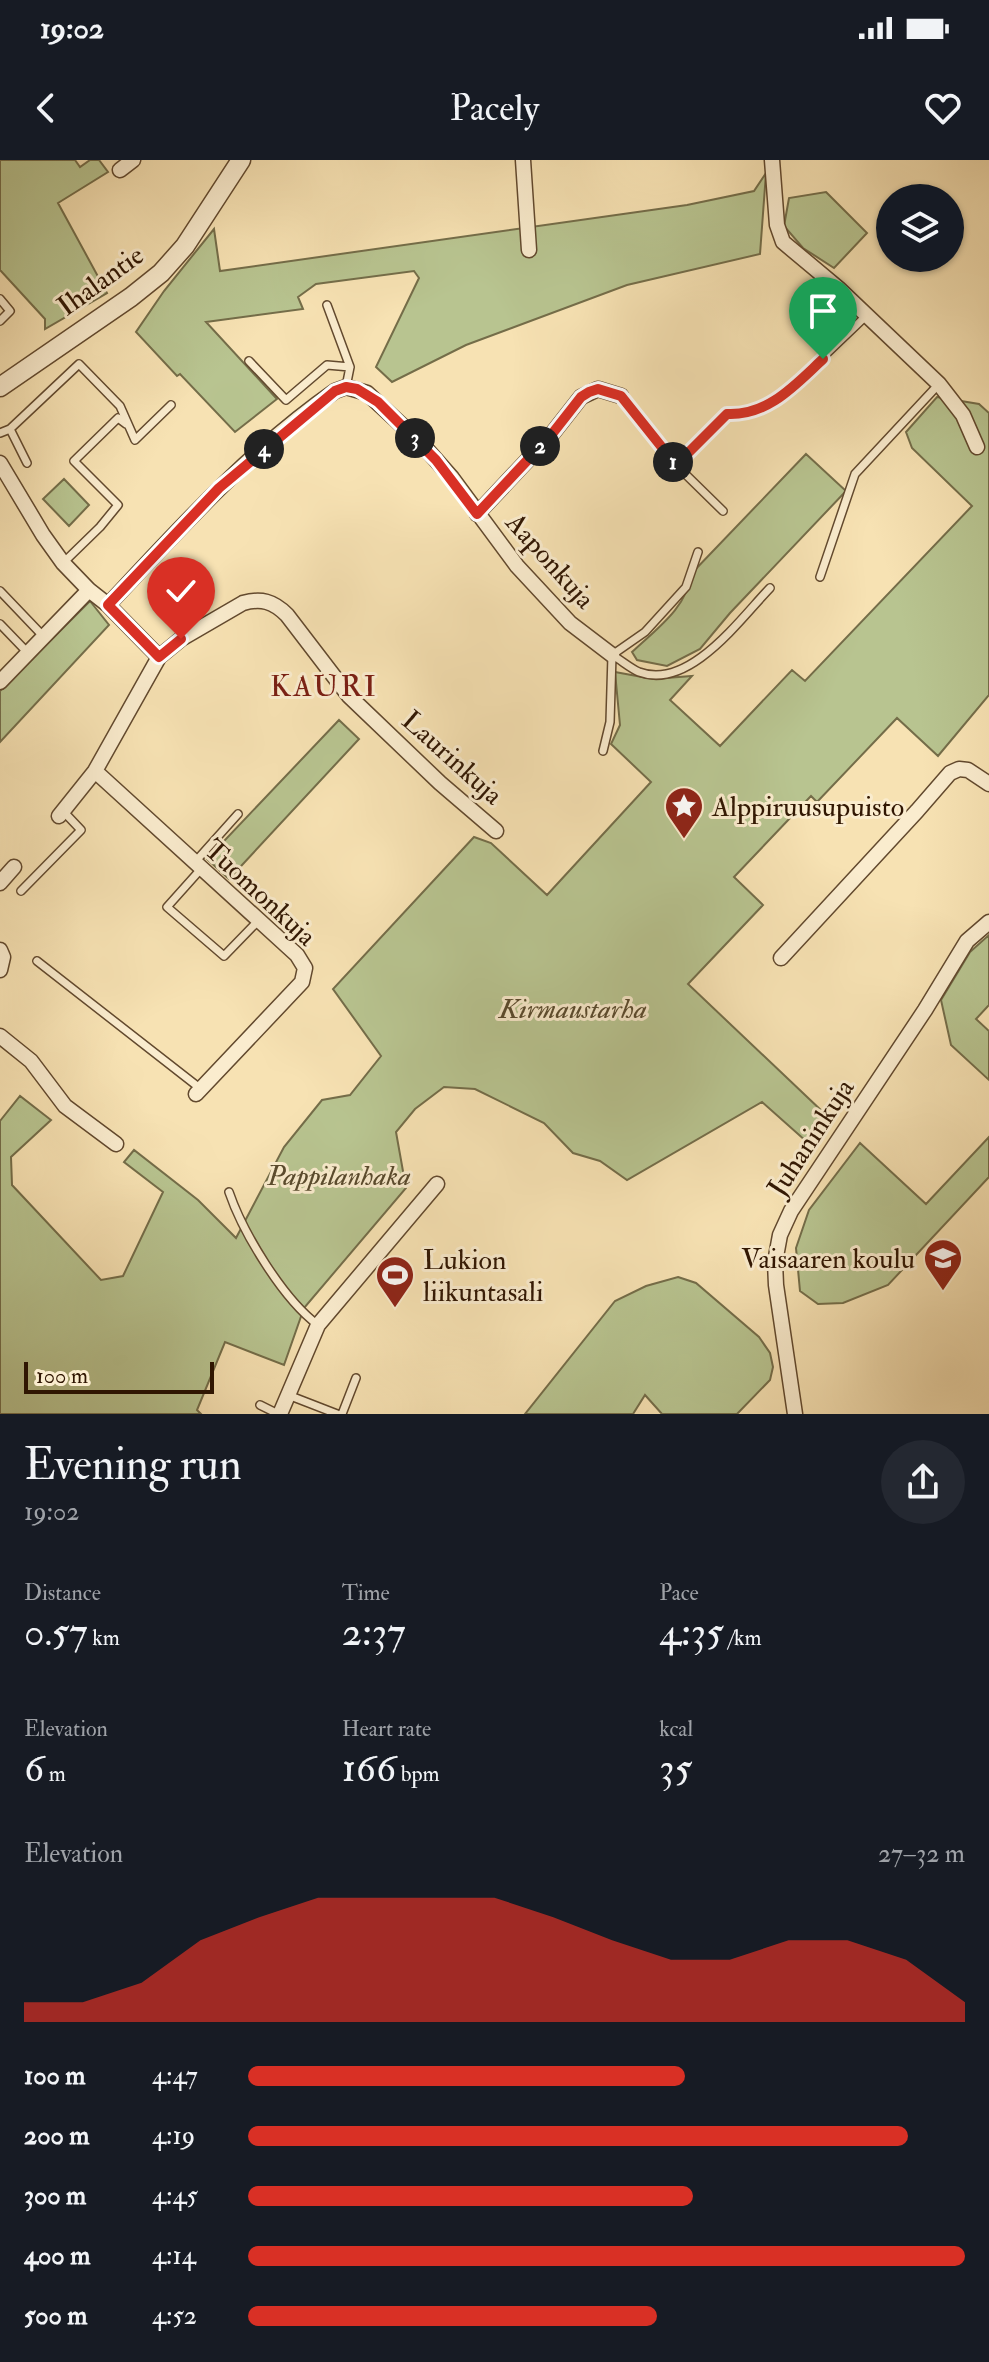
<!DOCTYPE html>
<meta charset="utf-8">
<style>
:root{--surface:#171b24;--page:#242831;--text:#f1f3f6;--muted:#9ea1a6;--accent:#d93025}
body{margin:0;font-family:"IM FELL Double Pica",serif;background:var(--page);color:var(--text);height:100vh;display:flex;flex-direction:column;font-size:30px;white-space:nowrap}
*{box-sizing:border-box;margin:0}
p{font-size:26px;color:var(--muted)}
.icon{flex:none;width:44px;height:44px;fill:none;stroke:currentColor;stroke-width:2;stroke-linecap:round;stroke-linejoin:round}
.map{position:relative;height:1254px;overflow:hidden}
.sheet{display:flex;flex-direction:column;background:var(--surface);flex:1}
.sheet>*{flex:none}
.controls{position:absolute;left:876px;top:24px;display:grid;gap:16px}
.controls a{display:grid;place-items:center;width:88px;height:88px;border-radius:50%;background:var(--surface);box-shadow:0 2px 6px #0004;font-size:40px}
.scale{position:absolute;left:24px;bottom:20px;width:190px;box-sizing:border-box;padding-left:8px;border:4px solid #301602;border-top:0;font-size:22px;line-height:28px;white-space:nowrap;color:#301602;-webkit-text-stroke:6px #faecce;paint-order:stroke}
.pin{position:absolute;display:grid;place-items:center;width:68px;height:68px;color:#fff;margin:-82px -34px;border-radius:50% 50% 50% 0;rotate:-45deg;box-shadow:0 0 8px #0007}
.pin .icon{rotate:45deg}
.km{position:absolute;width:40px;height:40px;margin:-20px;border-radius:50%;background:#222;color:#fff;font-size:22px;line-height:40px;text-align:center}
.round{display:grid;place-items:center;flex:none;width:84px;height:84px;border-radius:42px;background:var(--page)}
.summary{display:flex;align-items:center;justify-content:space-between;height:136px;padding:0 24px}
h1{font-size:44px;font-weight:600;line-height:60px}
.figures{display:grid;grid-template-columns:repeat(3,1fr);gap:12px;height:136px;padding:8px 24px}
.figures div{display:grid;align-content:center}
.figures b{font-size:40px;font-weight:600}
.figures small{font-size:22px;font-weight:400}
.figures p{font-size:22px}
.chart{height:224px;padding:16px 24px}
.chart p{display:flex;justify-content:space-between}
.chart svg{width:100%;height:144px;margin-top:8px;fill:var(--accent);opacity:.7}
ul{padding:0 24px;list-style:none;font-size:26px}
li{display:grid;grid-template-columns:128px 96px 1fr;align-items:center;height:60px}
li i{height:20px;border-radius:10px;background:var(--accent)}
.status{display:flex;justify-content:space-between;align-items:center;height:56px;padding:0 40px;background:var(--surface);direction:ltr}
.status svg{height:22px;fill:currentColor}
header{display:flex;justify-content:space-between;align-items:center;height:104px;padding:0 24px;background:var(--surface);font-size:36px;font-weight:600}
.map>svg:first-child{display:block}
</style>
<div class="status"><b>19:02</b><svg viewBox="0 0 49 12"><path d="M0 12V9h3v3zM5 12V6h3v6zM10 12V3h3v9zM15 12V0h3v12zM26 1h20v11H26zM47 4h2v5h-2z"/></svg></div>
<header><svg class="icon" aria-label="back" viewBox="0 0 24 24"><path d="M15 5l-7 7 7 7"/></svg>Pacely<svg class="icon" aria-label="heart" viewBox="0 0 24 24"><path d="M12 20l-8-8c-3-5 5-10 8-4 3-6 11-1 8 4z"/></svg></header>
<div class="map">
<svg width="989" height="1254" viewBox="0 0 989 1254">
<rect width="100%" height="100%" fill="#f7e2b3"/>
<filter id="stains"><feTurbulence type="fractalNoise" baseFrequency=".0025" numOctaves="4"/><feColorMatrix values="0 0 0 0 .2 0 0 0 0 .09 0 0 0 0 .02 0 0 0 .5 -.17"/></filter>
<radialGradient id="worn" r=".72"><stop offset=".6" stop-color="#630" stop-opacity="0"/><stop offset="1" stop-color="#630" stop-opacity=".3"/></radialGradient>
<path fill="#b8c490" stroke="#746d49" stroke-width="2" d="M0,0H75L80,7L90,0H99L108,12L58,43L107,133L45,169V159L0,110Z
M766,13L760,94L627,125L466,185L392,222L376,207L419,118L414,111L316,124L298,137L303,149L206,162L277,239L235,272L180,214L177,216L136,172L164,131L214,69L220,111L687,45L754,31Z
M826,32L867,73L834,108L803,88L784,66L789,38Z
M937,237L979,244L989,253V535L938,596L897,558L817,642L811,636L734,717L763,745L688,824L825,954L807,982L762,942L627,1020L600,1001L573,993L544,963L475,929L444,927L415,949L396,972L406,1028L304,1148L284,1205L225,1182L197,1250L201,1254H0V961L20,936L51,960L11,997L12,1025L101,1120L123,1116L163,1032L124,1002L134,990L198,1040L236,1078L284,987L322,940L350,935L381,896L333,829L474,677L491,683L547,735L651,622L611,584L620,565L615,512L653,519L692,516L670,540L720,586L792,510L805,521L972,346L912,288L906,272Z
M806,294L846,331L730,453L700,489L667,506L637,500L632,492C655,470 688,447 691,414Z
M64,319L89,345L69,366L43,339Z
M90,441L109,465L0,582V531Z
M339,560L359,579L229,719L207,699Z
M989,775V845L976,859L989,871V920L951,885L941,840L970,792Z
M989,977V1017L888,1125L843,1143L818,1144L800,1131L796,1088L809,1050L860,983L926,1044Z
M678,1117L696,1123L759,1177L770,1193L773,1207L770,1220L737,1254H662L645,1235L633,1254H525L615,1141L646,1126Z"/>
<g fill="none" stroke-linecap="round" stroke-linejoin="round">
<g stroke="#62492e" stroke-width="10">
<path id="service" d="M0,139L10,151L0,161
M327,145L350,207
M249,201L286,240L327,205L350,207L346,227
M621,236L676,305L723,351
M10,269L27,303
M0,273L10,269L79,204L120,246L135,280L171,245
M676,305L727,254L740,255L776,242L867,155
M63,403L100,367L118,345L74,301L118,258L126,264
M820,417L855,314L939,224
M0,431L44,477
M0,464L28,493
M612,495C621,500 630,508 639,512C689,531 740,459 770,428
M612,495L645,472L686,427L698,392
M603,591L610,562L612,495
M195,702L238,654
M201,709L167,747L224,796L258,761
M21,731L81,670L63,651
M37,801L201,929
M229,1032C243,1073 283,1139 318,1165
M288,1235L337,1254
M260,1245L278,1254
M342,1254L356,1218"/>
</g>
<g stroke="#62492e" stroke-width="17">
<path id="minor" d="M523,0L529,90
M772,0L777,65L783,82L838,128L939,224L963,255L977,287
M120,10L133,0
M0,303L43,375L63,403L89,430L108,445L159,497
M477,354L552,274L581,237L598,229L621,236
M108,445C179,369 250,290 335,231L346,227L367,233L421,283L452,318L517,406L570,463L612,495
M0,522L89,430
M95,611L297,795L305,808L302,822L196,934
M59,656L95,611L159,497L181,479L243,443C261,438 273,441 287,455L349,536L440,623L496,671
M0,723L14,707
M0,790L3,797L0,810
M781,798L917,651L950,613L959,609L968,610L989,624
M0,876L31,901L65,946L116,984
M280,1254L318,1165L437,1024
M795,1254L776,1125L775,1102L780,1075L791,1051L925,850L967,781L989,762"/>
</g>
<g stroke="#62492e" stroke-width="21">
<path id="tertiary" d="M0,227L131,137L161,113L185,86L241,0"/>
</g>
<use href="#service" stroke="#faecce" stroke-width="7"/>
<use href="#minor" stroke="#faecce" stroke-width="14"/>
<use href="#tertiary" stroke="#faecce" stroke-width="18"/>
</g>
<g fill="none" stroke-linecap="round" stroke-linejoin="round">
<g stroke="#fff" stroke-width="16">
<path id="route" d="M181,479L159,497L108,445L219,328L335,231L346,227L357,229L378,242L436,300L477,354L552,274L581,237L589,232L598,229L621,236L676,305L727,254C768,256 795,225 823,199"/>
</g>
<use href="#route" stroke="#d93025" stroke-width="10"/>
</g>
<defs>
<g id="sight-pin" transform="scale(2)"><path d="M0 17L-7.5 6A9.5 9.5 0 1 1 7.5 6Z" fill="#8f2418" stroke="#faecce"/><path d="M0-6L1.8-2.2L6-1.7L2.9 1.2L3.7 5.4L0 3.3L-3.7 5.4L-2.9 1.2L-6-1.7L-1.8-2.2Z" fill="#fff"/></g>
<g id="school-pin" transform="scale(2)"><path d="M0 17L-7.5 6A9.5 9.5 0 1 1 7.5 6Z" fill="#8f2418" stroke="#faecce"/><path d="M0-5L7-2L0 1L-7-2ZM-4 1L0 2.5L4 1V4Q0 6-4 4Z" fill="#fff"/></g>
<g id="stadium-pin" transform="scale(2)"><path d="M0 17L-7.5 6A9.5 9.5 0 1 1 7.5 6Z" fill="#8f2418" stroke="#faecce"/><path d="M0-5a6.5 5 0 1 0 0 10a6.5 5 0 1 0 0-10ZM-3.5-1.8h7v3.6h-7Z" fill="#fff"/></g>
</defs>
<g fill-rule="evenodd">
<use href="#sight-pin" x="684" y="646"/>
<use href="#school-pin" x="943" y="1098"/>
<use href="#stadium-pin" x="395" y="1115"/>
</g>
<g text-anchor="middle" stroke-width="6" stroke-linejoin="round" paint-order="stroke">
<g font-size="28" fill="#301602" stroke="#faecce">
<text transform="translate(100 120) rotate(-36)" y="10">Ihalantie</text>
<text transform="translate(551 400) rotate(48)" y="10">Aaponkuja</text>
<text transform="translate(453 597) rotate(42)" y="10">Laurinkuja</text>
<text transform="translate(261 732) rotate(43)" y="10">Tuomonkuja</text>
<text transform="translate(810 977) rotate(-57)" y="10">Juhaninkuja</text>
</g>
<g font-size="28" fill="#301602" stroke="#faecce" text-anchor="start">
<text x="712" y="656">Alppiruusupuisto</text>
<text x="915" y="1108" text-anchor="end">Vaisaaren koulu</text>
<text x="423" y="1109">Lukion<tspan x="423" dy="32">liikuntasali</tspan></text>
</g>
<g font-size="28" font-style="italic" fill="#594a2d" stroke="#faecce">
<text x="573" y="858">Kirmaustarha</text>
<text x="339" y="1025">Pappilanhaka</text>
</g>
<g font-size="30" letter-spacing="2" fill="#7a1f14" stroke="#faecce">
<text x="324" y="536">KAURI</text>
</g>
</g>
<rect width="100%" height="100%" filter="url(#stains)"/>
<rect width="100%" height="100%" fill="url(#worn)"/>
</svg>
<div class="controls">
<a><svg class="icon" aria-label="layers" viewBox="0 0 24 24"><path d="M12 4l9 5-9 5-9-5zM3 14l9 5 9-5"/></svg></a>
</div>
<div class="scale">100 m</div>
<div class="pin" style="left:823px;top:199px;background:#1e9e55"><svg class="icon" aria-label="arrive" viewBox="0 0 24 24"><path d="M6 21V4h12l-3 4 3 4H6"/></svg></div>
<div class="pin" style="left:181px;top:479px;background:#d93025"><svg class="icon" aria-label="check" viewBox="0 0 24 24"><path d="M5 12l5 5 9-10"/></svg></div>
<b class="km" style="left:673px;top:302px">1</b>
<b class="km" style="left:540px;top:286px">2</b>
<b class="km" style="left:415px;top:278px">3</b>
<b class="km" style="left:264px;top:289px">4</b>
</div>
<section class="sheet">
<div class="summary"><div><h1>Evening run</h1><p>19:02</p></div><a class="round"><svg class="icon" aria-label="share" viewBox="0 0 24 24"><path d="M12 15V3M7 8l5-5 5 5M5 13v7h14v-7"/></svg></a></div>
<div class="figures">
<div><p>Distance</p><b>0.57<small> km</small></b></div>
<div><p>Time</p><b>2:37</b></div>
<div><p>Pace</p><b>4:35<small> /km</small></b></div>
</div>
<div class="figures">
<div><p>Elevation</p><b>6<small> m</small></b></div>
<div><p>Heart rate</p><b>166<small> bpm</small></b></div>
<div><p>kcal</p><b>35</b></div>
</div>
<div class="chart"><p><span>Elevation</span>27–32 m</p>
<svg viewBox="0 0 160 44" preserveAspectRatio="none"><path d="M0 44V38L10 38L20 32L30 19L40 12L50 6L60 6L70 6L80 6L90 12L100 19L110 25L120 25L130 19L140 19L150 25L160 38V44z"/></svg>
</div>
<ul>
<li><b>100 m</b>4:47<i style="width:61%"></i></li>
<li><b>200 m</b>4:19<i style="width:92%"></i></li>
<li><b>300 m</b>4:45<i style="width:62%"></i></li>
<li><b>400 m</b>4:14<i style="width:100%"></i></li>
<li><b>500 m</b>4:52<i style="width:57%"></i></li>
</ul>
</section>
